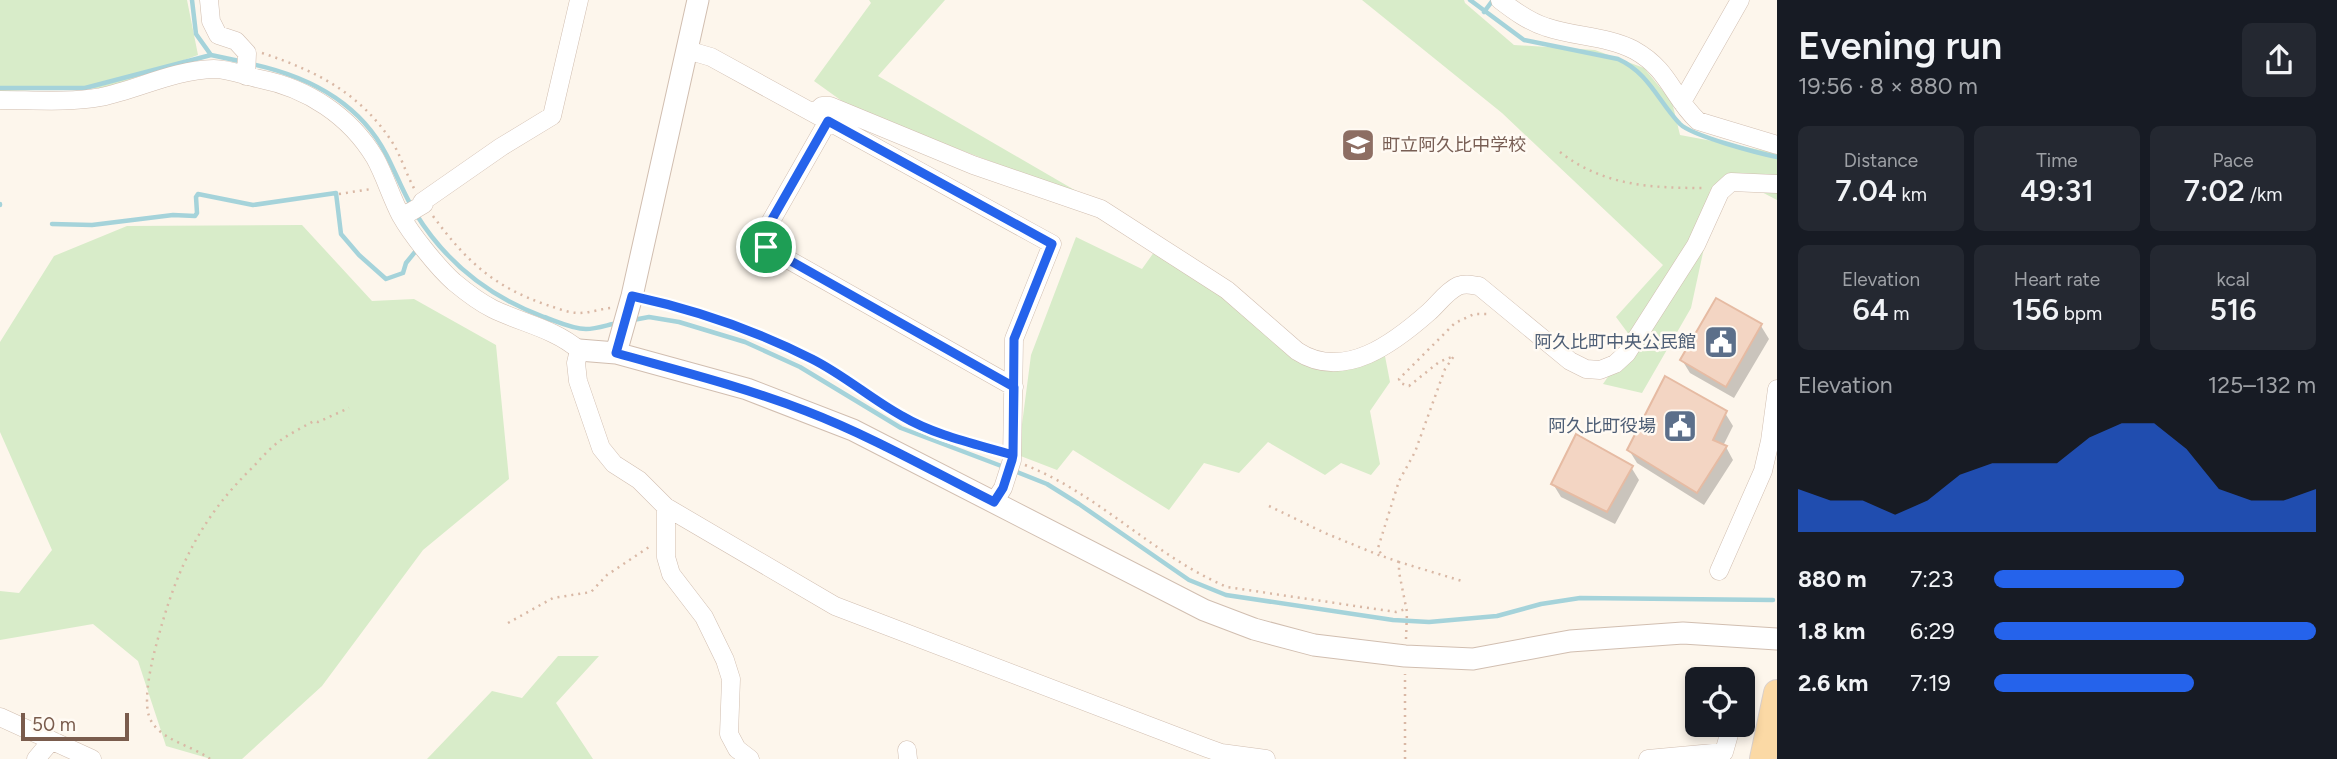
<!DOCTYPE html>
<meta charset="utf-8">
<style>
:root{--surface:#171b24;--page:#242831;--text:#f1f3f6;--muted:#9ea1a6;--accent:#2563eb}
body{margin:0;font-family:Figtree,"Noto Sans JP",sans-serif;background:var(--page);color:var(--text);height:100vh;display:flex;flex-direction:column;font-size:26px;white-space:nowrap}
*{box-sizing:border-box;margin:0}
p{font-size:23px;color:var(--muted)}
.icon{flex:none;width:38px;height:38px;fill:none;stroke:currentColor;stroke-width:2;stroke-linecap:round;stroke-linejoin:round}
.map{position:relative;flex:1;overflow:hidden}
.panel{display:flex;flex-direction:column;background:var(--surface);width:560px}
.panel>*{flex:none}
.buttons{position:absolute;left:1685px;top:667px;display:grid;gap:14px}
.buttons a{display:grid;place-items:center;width:70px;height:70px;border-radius:10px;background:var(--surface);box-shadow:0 4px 10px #0003;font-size:35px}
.scale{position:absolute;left:21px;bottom:18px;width:108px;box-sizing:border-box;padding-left:7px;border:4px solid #7a5c4d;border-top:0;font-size:19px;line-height:24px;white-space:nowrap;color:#7a5c4d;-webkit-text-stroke:5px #fffaf3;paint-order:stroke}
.pin{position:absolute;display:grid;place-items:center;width:60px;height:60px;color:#fff;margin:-30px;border:4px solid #fff;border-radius:50%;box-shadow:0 2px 7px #0007}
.round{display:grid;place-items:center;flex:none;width:74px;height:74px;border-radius:10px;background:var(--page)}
.summary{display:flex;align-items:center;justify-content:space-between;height:119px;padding:0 21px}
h1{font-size:38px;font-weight:600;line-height:52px}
.figures{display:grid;grid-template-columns:repeat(3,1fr);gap:10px;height:119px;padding:7px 21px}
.figures div{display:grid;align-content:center;border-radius:10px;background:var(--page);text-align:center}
.figures b{font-size:30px;font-weight:600}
.figures small{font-size:19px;font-weight:400}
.figures p{font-size:19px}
.chart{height:196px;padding:14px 21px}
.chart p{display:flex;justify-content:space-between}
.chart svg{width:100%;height:126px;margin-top:7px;fill:var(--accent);opacity:.7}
ul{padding:0 21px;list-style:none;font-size:23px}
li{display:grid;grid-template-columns:112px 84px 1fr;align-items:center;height:52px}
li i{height:18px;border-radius:9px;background:var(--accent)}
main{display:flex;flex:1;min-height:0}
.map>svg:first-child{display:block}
</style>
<main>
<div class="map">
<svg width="1777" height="759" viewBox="0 0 1777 759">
<rect width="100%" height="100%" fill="#fdf6ec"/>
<path fill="#d8ecc9" d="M0,0H187L198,55L106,88L0,91Z
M869,0H945L878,76L1090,199L853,109L814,81L871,3Z
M1362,0H1464L1465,3L1514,45L1595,50L1644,68L1672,102L1680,135L1777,153V200L1752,187L1710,190L1704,248L1691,308L1642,393L1603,384L1633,340L1616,317L1663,265L1502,113Z
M302,225L372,301L414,299L496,345L509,479L423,550L322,686L242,759H211L166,746L138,661L93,624L0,640V591L19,593L52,550L0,432V342L54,256L127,226Z
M1076,237L1142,269L1157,248L1226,294L1305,361L1384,351L1390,382L1370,411L1380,464L1371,475L1341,463L1325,475L1268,442L1239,473L1204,463L1169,510L1073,450L1057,470L1018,455L1031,355Z
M558,656H599L556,703L593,759H427L492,691L522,698Z"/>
<path fill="#0003" d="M1717,300L1761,326L1769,339L1734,398L1690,373L1682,360Z
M1725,413L1733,426L1723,446L1726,447L1733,460L1704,505L1637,463L1629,450Z
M1631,467L1639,480L1615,524L1561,497L1553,484Z"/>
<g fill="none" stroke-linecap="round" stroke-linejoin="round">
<path stroke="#a5d3da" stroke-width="4.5" d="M192,0L196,34L211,55L244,62
M1470,0L1524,40L1618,59C1649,73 1658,101 1680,124C1692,136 1758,153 1777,157
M1484,12L1493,0
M252,64C307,76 359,102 386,154C395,171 402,190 412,207
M0,88H85L211,55
M0,204V205
M416,214C447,264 490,297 544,317C556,321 572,329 586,329C596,329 607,325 617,323
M52,224L92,225L173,215L195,216L197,213L196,197L198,194L253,205L336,193L341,234L359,255L386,279L403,273L406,263L419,247
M633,320L649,317L679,322L745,342L800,367L901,428L1004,467
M1012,470L1047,484L1079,504L1189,580L1226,595L1393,620L1429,622L1497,616L1541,604L1580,598L1773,600"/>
</g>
<path fill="#f3d5c3" stroke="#e6bba3" stroke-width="2" d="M1716,298L1762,324L1726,387L1680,360Z
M1665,376L1727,411L1713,440L1727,446L1697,493L1627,450Z
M1576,434L1633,466L1607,512L1551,484Z"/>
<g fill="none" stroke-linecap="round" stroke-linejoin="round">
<g stroke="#d1beb0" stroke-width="19">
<path id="minor" d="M209,0L211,21L218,35L236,41L247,53L246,76
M1500,0C1513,10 1529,22 1546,27C1575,37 1607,36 1634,50C1670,70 1672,97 1698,121L1777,145
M687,50L711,57L1052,244L1014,339L1012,460L1003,488L994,502
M0,100C33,100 68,103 101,97C139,89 174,70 214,69C229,69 246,76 260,79C307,88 350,116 375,158C385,176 391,197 401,216C411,234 438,268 454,282C466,292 479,302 493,309C522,323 555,329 579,350L576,363L578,381L601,448L614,464L639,480L666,507L835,606L1207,748L1221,753L1266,759
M1682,102L1740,0
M814,113L822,106H830L973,165L1101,209L1227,290L1297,351C1344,382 1395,342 1429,312C1438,304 1447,291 1458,286C1466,283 1471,285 1479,286L1570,361L1586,369L1600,370L1615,364L1627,353L1696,245L1720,192L1731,182L1777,184
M828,121L763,235L766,247L1014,387
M402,217L424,204L422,202L501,147L552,116L579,0
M666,507V557L671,574L704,617L725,660L731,679L729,734L737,749L750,759
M1719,571L1763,471L1770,441L1777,389
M0,717L92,759
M907,750L908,759
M36,759L51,741
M1648,759L1724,752L1732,724"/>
</g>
<g stroke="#d1beb0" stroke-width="23">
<path id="tertiary" d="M579,350L616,353L747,389L853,430L1204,610L1254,629L1314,645L1405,656L1473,659L1570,641L1683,633L1777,639
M616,353L632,296L698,0"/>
</g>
<g stroke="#dad1cd" stroke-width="28">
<path id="primary" d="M1763,759L1777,693"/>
</g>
<path stroke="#d9b8a5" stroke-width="2.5" stroke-dasharray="2 5" stroke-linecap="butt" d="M262,53C317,71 362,94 394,145C402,159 407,176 415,190
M1560,152C1603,186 1652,188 1703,188
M339,194L371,189
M433,216C466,261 494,287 547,305C557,308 568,313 579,313C589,313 600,309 611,308
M648,300C706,312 762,331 814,360C846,377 873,402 905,418C934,433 965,441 996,450
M1025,465C1099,494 1154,556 1227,587L1396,612L1406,609
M1269,506L1325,533L1381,556
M1399,562L1382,556L1378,548L1399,481L1415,452L1445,369L1454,356L1439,362L1409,386L1400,383L1399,379L1455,323L1474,314H1487
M508,623L553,598L591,592L607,575L649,547
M1406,639L1407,612L1399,572V562L1462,581
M210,759C192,745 157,740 149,716C143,698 152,660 157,642C176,570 200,518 254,466C262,457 271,447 281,440C291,433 303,427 314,421L318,422L349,408
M1405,759V674"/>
<use href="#minor" stroke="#fff" stroke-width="18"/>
<use href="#tertiary" stroke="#fff" stroke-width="21"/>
<use href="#primary" stroke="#fbd9a5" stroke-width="26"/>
</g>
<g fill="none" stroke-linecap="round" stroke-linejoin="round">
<g stroke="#fff" stroke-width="14">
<path id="route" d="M766,247L1014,387L1013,455L1012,460L1003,488L994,502C932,471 871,436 806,411C744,387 680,371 616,353L632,296C697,310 753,329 812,359C844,375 871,399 902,416C936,436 976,444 1013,455L1014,339L1052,244L828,121L763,235L766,247"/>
</g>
<use href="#route" stroke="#2563eb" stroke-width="9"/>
</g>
<defs>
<g id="school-square" transform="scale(1.75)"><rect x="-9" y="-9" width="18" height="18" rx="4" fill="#8d6e63" stroke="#fffaf3"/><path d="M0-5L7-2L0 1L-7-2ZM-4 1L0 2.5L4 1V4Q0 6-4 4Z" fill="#fff"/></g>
<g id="civic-square" transform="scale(1.75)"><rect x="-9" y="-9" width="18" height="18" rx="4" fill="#5c6f8a" stroke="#fffaf3"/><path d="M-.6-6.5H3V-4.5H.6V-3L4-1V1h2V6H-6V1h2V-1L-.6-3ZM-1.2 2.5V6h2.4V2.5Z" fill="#fff"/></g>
</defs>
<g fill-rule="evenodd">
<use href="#school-square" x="1358" y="145"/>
<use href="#civic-square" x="1721" y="342"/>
<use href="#civic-square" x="1680" y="426"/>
</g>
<g text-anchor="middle" stroke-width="5" stroke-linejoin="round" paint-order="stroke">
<g font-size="18" fill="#785e54" stroke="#fffaf3" text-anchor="start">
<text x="1382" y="151">町立阿久比中学校</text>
</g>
<g font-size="18" fill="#4e5e75" stroke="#fffaf3" text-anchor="end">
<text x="1696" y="348">阿久比町中央公民館</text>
<text x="1656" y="432">阿久比町役場</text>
</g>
</g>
</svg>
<div class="buttons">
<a><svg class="icon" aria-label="locate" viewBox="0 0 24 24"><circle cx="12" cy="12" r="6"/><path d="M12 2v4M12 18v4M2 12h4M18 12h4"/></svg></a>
</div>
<div class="scale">50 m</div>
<div class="pin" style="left:766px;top:247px;background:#1e9e55"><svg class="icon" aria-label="arrive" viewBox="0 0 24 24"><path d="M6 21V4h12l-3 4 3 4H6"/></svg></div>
</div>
<section class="panel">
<div class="summary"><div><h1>Evening run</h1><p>19:56 · 8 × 880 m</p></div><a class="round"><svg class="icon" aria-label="share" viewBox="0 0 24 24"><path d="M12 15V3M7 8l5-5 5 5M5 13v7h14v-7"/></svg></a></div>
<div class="figures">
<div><p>Distance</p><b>7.04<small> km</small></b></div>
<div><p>Time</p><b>49:31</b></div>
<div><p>Pace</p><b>7:02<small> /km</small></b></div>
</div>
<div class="figures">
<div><p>Elevation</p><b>64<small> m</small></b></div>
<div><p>Heart rate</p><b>156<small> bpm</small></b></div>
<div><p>kcal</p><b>516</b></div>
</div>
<div class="chart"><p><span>Elevation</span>125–132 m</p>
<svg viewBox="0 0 160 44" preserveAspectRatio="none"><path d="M0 44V29L10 33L20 33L30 38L40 33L50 24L60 20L70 20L80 20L90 11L100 6L110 6L120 15L130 29L140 33L150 33L160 29V44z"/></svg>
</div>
<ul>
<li><b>880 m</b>7:23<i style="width:59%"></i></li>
<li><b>1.8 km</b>6:29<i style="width:100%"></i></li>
<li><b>2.6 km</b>7:19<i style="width:62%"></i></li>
</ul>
</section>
</main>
